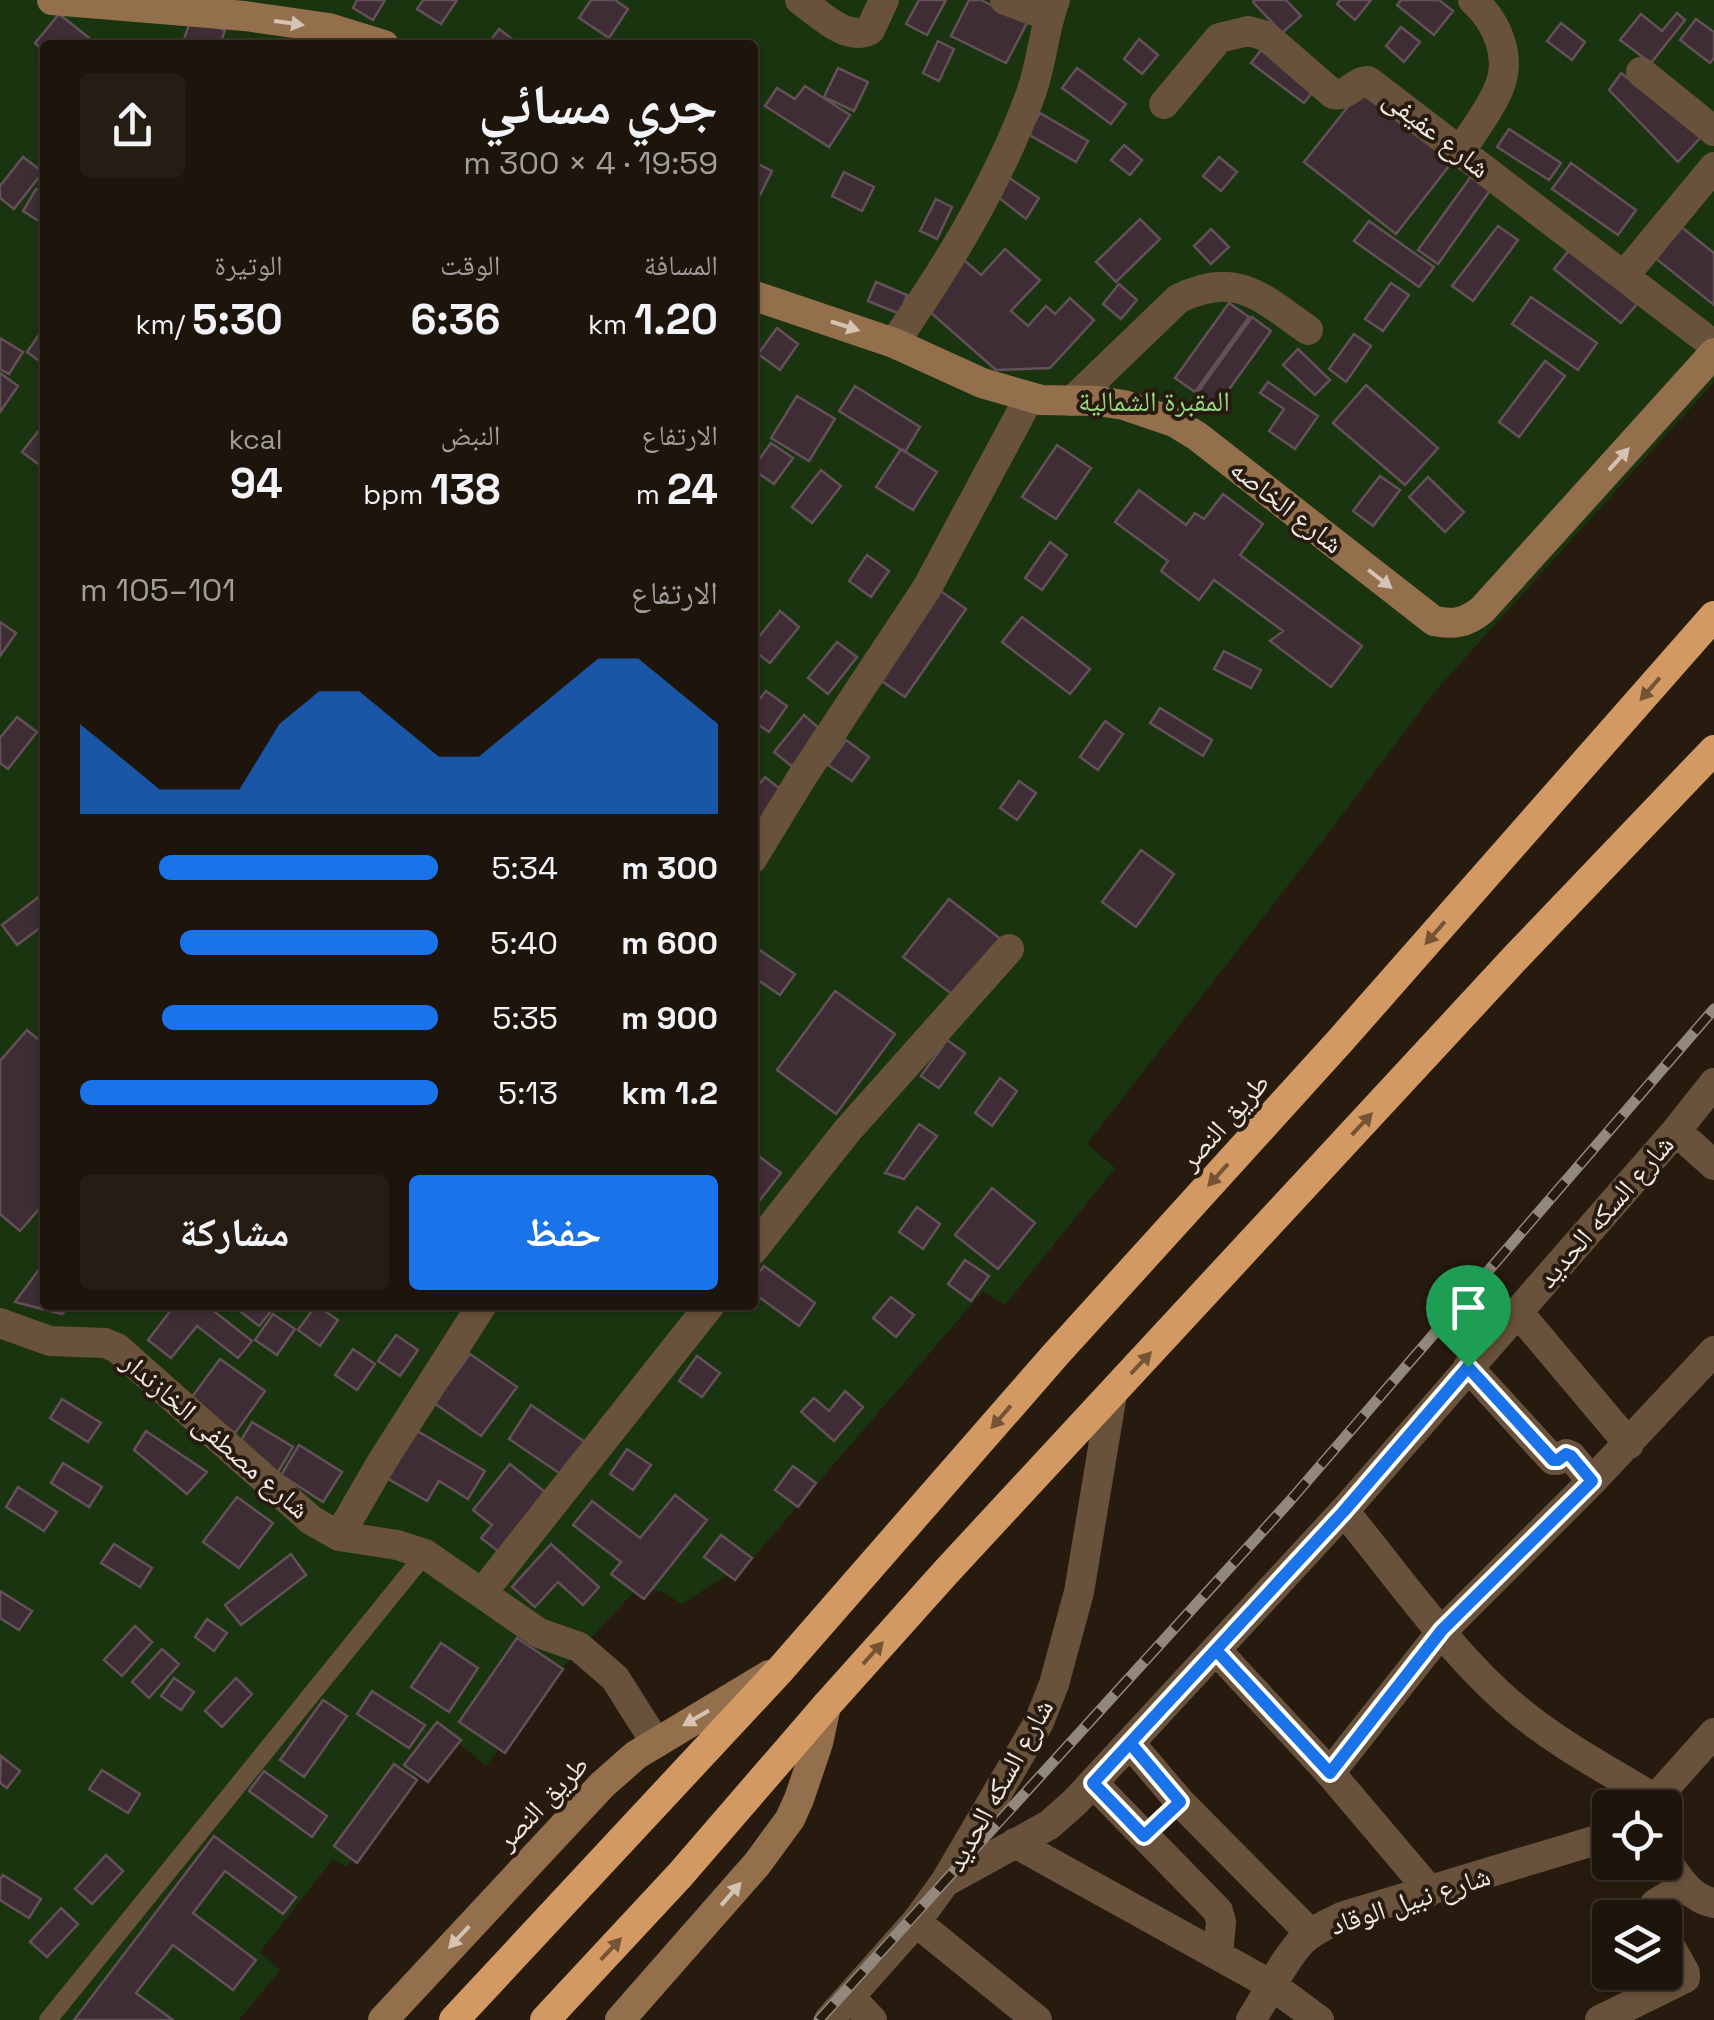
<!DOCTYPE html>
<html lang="ar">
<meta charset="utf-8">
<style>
:root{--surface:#1d140b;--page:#251d14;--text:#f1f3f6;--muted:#a09e9d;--line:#3b332c;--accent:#1a73e8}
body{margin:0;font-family:"Space Grotesk","Noto Naskh Arabic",sans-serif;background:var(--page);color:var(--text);direction:rtl;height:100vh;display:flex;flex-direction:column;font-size:38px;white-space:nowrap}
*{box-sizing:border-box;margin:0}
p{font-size:32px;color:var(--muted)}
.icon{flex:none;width:55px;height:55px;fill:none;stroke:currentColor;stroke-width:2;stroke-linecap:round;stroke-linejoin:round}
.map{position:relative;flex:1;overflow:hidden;direction:ltr}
.sheet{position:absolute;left:40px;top:40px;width:718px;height:1270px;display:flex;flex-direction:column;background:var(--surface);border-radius:10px;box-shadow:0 2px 8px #0004,0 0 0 2px var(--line);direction:rtl}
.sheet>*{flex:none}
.tools{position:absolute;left:1592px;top:1790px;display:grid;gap:20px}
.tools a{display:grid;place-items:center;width:90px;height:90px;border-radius:10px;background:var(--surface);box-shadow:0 2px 8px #0004,0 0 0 2px var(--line);font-size:50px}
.pin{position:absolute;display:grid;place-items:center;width:85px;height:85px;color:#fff;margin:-102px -42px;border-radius:50% 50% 50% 0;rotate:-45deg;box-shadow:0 0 10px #0007}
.pin .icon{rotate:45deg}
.round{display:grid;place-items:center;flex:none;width:105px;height:105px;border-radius:10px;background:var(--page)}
.headline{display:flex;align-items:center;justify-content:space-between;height:170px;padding:0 40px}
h1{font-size:55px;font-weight:800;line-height:75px}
.stats{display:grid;grid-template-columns:repeat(3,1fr);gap:15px;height:170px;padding:10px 40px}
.stats div{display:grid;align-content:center}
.stats b{font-size:42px;font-weight:800}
.stats small{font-size:28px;font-weight:400}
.stats p{font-size:28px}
.chart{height:280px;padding:20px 40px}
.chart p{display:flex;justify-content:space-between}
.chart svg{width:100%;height:180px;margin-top:10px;fill:var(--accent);opacity:.7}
.primary-button{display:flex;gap:20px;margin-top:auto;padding:20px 40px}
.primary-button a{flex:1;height:115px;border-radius:10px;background:var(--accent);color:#fff;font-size:40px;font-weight:800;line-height:115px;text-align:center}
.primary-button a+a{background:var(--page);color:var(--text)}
ul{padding:0 40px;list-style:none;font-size:32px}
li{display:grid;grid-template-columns:160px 120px 1fr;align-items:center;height:75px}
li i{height:25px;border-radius:12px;background:var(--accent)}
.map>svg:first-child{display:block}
</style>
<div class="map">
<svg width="1714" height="2020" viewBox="0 0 1714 2020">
<rect width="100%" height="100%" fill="#271b0f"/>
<path fill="#19340f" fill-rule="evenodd" d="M0,0H1714V382L1437,689L1317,848L1087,1144L1115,1168L1005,1305L983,1291L753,1558L682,1604L663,1592L638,1588L557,1673L486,1766L455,1740L418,1776L346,1867L333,1859L260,1952L280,1970L239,2020H0ZM45,45H752V1305H45Z"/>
<path fill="#3e2d34" stroke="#645058" stroke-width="2.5" d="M357,0H385L373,20L353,8Z
M423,0H457L441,24L417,9Z
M591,0H615L628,9L609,38L579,18Z
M919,0H946L927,35L906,24Z
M969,0H981L1027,23L1006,63L951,36Z
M1255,0H1286L1301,16L1282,33L1253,2Z
M1340,0H1371L1355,20L1337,4Z
M1401,0H1439L1453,11L1434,35L1397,5Z
M1677,13L1685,20L1651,63L1620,40L1641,14L1662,31Z
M59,14L98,45H45V52L35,43Z
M191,19L225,30L220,45H182Z
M1696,19L1714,32V58L1710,63L1680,40Z
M1561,23L1585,42L1572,60L1547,41Z
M1401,27L1420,42L1404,62L1386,46Z
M499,29L520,45H487Z
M1139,39L1158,55L1142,74L1124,59Z
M938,41L954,49L939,81L923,73Z
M1265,45L1318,85L1304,103L1251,63Z
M838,68L868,82L854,111L824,97Z
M1077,68L1126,104L1111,124L1062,88Z
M1621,73L1702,136L1678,162L1609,90Z
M805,86L850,115L829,147L765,106L777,88L795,99Z
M1362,89L1453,161L1396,234L1304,162Z
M1040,113L1088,141L1076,162L1028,134Z
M1509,129L1561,163L1549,180L1497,147Z
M1124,145L1142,160L1130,175L1111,160Z
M23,157L43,172L14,209L0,198V186Z
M1219,157L1237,172L1221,191L1203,176Z
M752,161L772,171L760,195L752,191Z
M1571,163L1636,210L1618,235L1552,189Z
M844,172L874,187L862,211L832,196Z
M1005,175L1039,198L1026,219L994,194Z
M1472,175L1491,189L1438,264L1418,250Z
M36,189L45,194V225L23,211Z
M936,199L952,207L937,239L920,231Z
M1140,219L1160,239L1116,282L1096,262Z
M1369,221L1434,267L1419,287L1354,241Z
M1675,222L1714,253V305L1649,253Z
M1498,226L1518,240L1473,301L1452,286Z
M1211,229L1229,247L1211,264L1194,246Z
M1005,249L1040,280L1011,311L1028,326L1046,306L1055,314L1070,298L1094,320L1050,368L996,370L921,304L963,259L981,275Z
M1570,249L1637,304L1621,323L1554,269Z
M876,282L907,295L900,314L868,301Z
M1391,283L1409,295L1383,331L1365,319Z
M1119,284L1137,300L1121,319L1103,304Z
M1531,297L1597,343L1578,370L1512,324Z
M1229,303L1249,317L1195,392L1175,378Z
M1252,317L1271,331L1217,406L1198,392Z
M45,326V365L27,352Z
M777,328L798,344L780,370L758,354Z
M1354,334L1371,346L1346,382L1329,369Z
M0,338L23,352L9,374L0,369Z
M1298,349L1330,380L1315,395L1283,365Z
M1545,361L1565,376L1519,437L1499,422Z
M0,373L18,386L0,412Z
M1268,382L1318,416L1295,449L1269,431L1284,409L1260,393Z
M1366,385L1438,448L1405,485L1333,423Z
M855,386L920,427L905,452L839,411Z
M797,396L835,419L809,461L771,438Z
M40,429L45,433V469L22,452Z
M771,443L793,458L774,484L752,469Z
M1057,445L1091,468L1056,519L1022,497Z
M901,449L937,472L913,510L876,487Z
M821,470L841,486L812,523L792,507Z
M1380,476L1400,490L1373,526L1353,511Z
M1428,477L1464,512L1445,532L1409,497Z
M1139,490L1186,525L1195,513L1204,519L1223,494L1263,524L1240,555L1362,646L1331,687L1270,641L1283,631L1214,580L1199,600L1161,571L1168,561L1115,522Z
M1050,542L1067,555L1042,590L1025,578Z
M867,555L889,571L871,597L849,581Z
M935,587L966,609L905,697L874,676Z
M780,611L799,627L770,663L752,649V645Z
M1022,617L1090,669L1070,694L1002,642Z
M0,622L16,633L0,656Z
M837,642L857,657L828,694L808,678Z
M1224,651L1261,670L1251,688L1214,669Z
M766,691L787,706L769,732L752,720V709Z
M1160,708L1212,740L1203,756L1150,723Z
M804,715L823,732L794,768L774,752Z
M17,717L37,732L8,769L0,763V738Z
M1105,721L1123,734L1098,770L1080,757Z
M846,740L869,757L852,781L828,765Z
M765,777L785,793L756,830L752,827V793Z
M1019,781L1036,793L1017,820L1000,808Z
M1141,850L1174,874L1136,927L1102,902Z
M45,892V924L17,945L2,925Z
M949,899L1002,940L957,998L903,957Z
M752,945L795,974L780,995L752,976Z
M835,991L895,1034L836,1114L777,1070Z
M27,1030L45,1045V1202L20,1231L0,1214V1061Z
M947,1040L965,1053L939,1088L921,1076Z
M1000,1078L1017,1091L992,1126L975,1113Z
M919,1124L937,1136L904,1179L885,1173Z
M752,1151L781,1173L760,1200L752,1194Z
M992,1188L1035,1223L998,1269L955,1235Z
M917,1207L940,1224L923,1249L899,1232Z
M965,1260L989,1276L971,1301L948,1284Z
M43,1264L45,1266V1305H70L62,1314L15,1302Z
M764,1266L815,1303L799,1326L752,1292V1282Z
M891,1297L914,1315L896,1337L873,1318Z
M175,1305H206L252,1341L238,1358L197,1326L171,1358L148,1340Z
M232,1305H276L259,1326Z
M316,1305L338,1320L320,1346L298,1330Z
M273,1314L295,1329L277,1355L255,1340Z
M396,1335L418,1350L400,1376L378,1361Z
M353,1349L375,1364L357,1390L335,1375Z
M470,1354L517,1387L481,1436L434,1403Z
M697,1356L720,1373L702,1397L679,1381Z
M220,1359L265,1391L235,1433L189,1401Z
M845,1391L863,1407L834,1441L801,1412L814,1398L829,1411Z
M62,1399L101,1423L88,1442L50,1418Z
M531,1405L588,1444L565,1477L509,1439Z
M252,1422L293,1447L278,1472L237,1447Z
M414,1429L485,1471L468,1499L439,1481L427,1501L385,1477Z
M146,1431L207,1472L187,1494L134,1450Z
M299,1445L342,1472L323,1502L281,1475Z
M627,1449L651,1465L633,1490L610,1474Z
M63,1463L102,1487L89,1507L51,1483Z
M510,1464L550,1496L502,1554L481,1538L492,1525L473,1510Z
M793,1466L816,1483L798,1507L775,1490Z
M18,1487L57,1512L44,1531L6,1507Z
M675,1495L707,1520L644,1599L611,1574L621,1562L573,1525L592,1501L640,1538Z
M237,1497L273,1523L239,1568L203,1542Z
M721,1535L752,1558L735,1580L704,1557Z
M114,1544L152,1568L140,1587L101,1563Z
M551,1544L599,1587L583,1605L558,1582L535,1607L512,1587Z
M291,1554L306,1575L241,1625L225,1605Z
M0,1591L32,1611L19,1630L0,1618Z
M207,1619L227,1633L214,1651L195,1637Z
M135,1626L152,1642L122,1676L104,1660Z
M517,1638L563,1669L505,1753L459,1722Z
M441,1643L478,1668L449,1712L411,1687Z
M162,1649L179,1664L149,1698L132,1682Z
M174,1678L194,1692L181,1710L161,1696Z
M236,1678L252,1694L222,1727L205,1711Z
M372,1691L425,1725L409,1748L357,1714Z
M323,1700L347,1716L304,1777L280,1760Z
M437,1722L461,1740L428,1782L404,1765Z
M1,1756L20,1771L7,1788L0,1783Z
M394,1764L417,1780L357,1863L334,1846Z
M102,1770L140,1794L128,1813L89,1789Z
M264,1771L327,1816L312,1837L249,1791Z
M214,1836L296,1897L283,1914L225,1871L193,1913L256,1960L233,1990L173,1945L136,1993L173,2020H74Z
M106,1855L123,1871L92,1904L75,1889Z
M3,1875L41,1899L29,1918L0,1900V1879Z
M61,1908L78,1924L47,1957L30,1942Z"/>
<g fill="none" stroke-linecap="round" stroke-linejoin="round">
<path stroke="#69523c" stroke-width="18" d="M48,2020L425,1554"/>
<path stroke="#69523c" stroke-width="30" d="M800,0C820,14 846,42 870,30L884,0
M1005,0L1049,16
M1641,72L1714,131
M1164,104L1219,38L1248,31L1266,36L1333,94C1349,97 1354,81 1368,81L1714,345
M1461,151C1473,131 1490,110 1499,88C1512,56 1497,22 1473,0
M1624,276L1714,167
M894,343C948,265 997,185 1030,96C1042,65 1043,31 1055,0
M1072,401L1178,299C1236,270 1261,297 1308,330
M752,859L802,777L927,588L1029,398
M1676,1131L1714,1165
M752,1251L847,1131L1009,949
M1517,1311L1629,1444
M0,1323L50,1341L105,1343L117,1348L311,1520L339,1536L397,1545L425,1554L539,1633L579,1647L615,1678L656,1743
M1468,1367L1553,1460H1558L1566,1454L1571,1456L1592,1481
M1344,1511C1396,1574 1452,1655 1514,1707C1556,1743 1608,1770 1655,1799
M339,1536L383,1460L482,1305
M482,1593L710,1305
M1216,1650L1330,1773L1430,1891
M1130,1743L1180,1802L1311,1934
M1330,1773L1442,1631L1592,1481L1714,1351
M1093,1783L1218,1911L1221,1922L1218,1955
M1647,1808L1714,1733
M1015,1843L1273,1986L1319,2020
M1665,1859C1679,1878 1689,1898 1714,1903
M945,1882L1049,1825L1075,1802L1344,1511L1676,1131L1714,1083
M1655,1918L1651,1909L1655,1904L1684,1886
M916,1922L1037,2020
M850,1997L872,2020
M829,2020L916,1922L945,1882L1039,1722L1054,1684L1079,1592L1112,1394
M1251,2020C1266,1997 1285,1957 1303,1940C1315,1929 1330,1923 1344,1916L1610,1836
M1600,2020L1685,1978V1973L1665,1937"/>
<path stroke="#946f4c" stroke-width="30" d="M52,0L245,16L329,28L384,45
M752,295L894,343L982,383L1041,400L1098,401L1124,405L1174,422L1197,436L1434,621C1453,625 1466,623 1482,610L1714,353
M383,2020L602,1785L636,1755L769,1675
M620,2020L757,1864L790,1819L799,1799L818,1743L826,1706"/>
<path stroke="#d39962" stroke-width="30" d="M454,2020L781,1669L1056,1354L1340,1041L1714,616
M545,2020L680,1875L826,1706L946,1572L1517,956L1714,750"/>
<g stroke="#92887e" stroke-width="11">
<path id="rail" d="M819,2020L1289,1502L1714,1009"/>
</g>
<use href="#rail" stroke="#271b0f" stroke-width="8" stroke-dasharray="22" stroke-linecap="butt"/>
</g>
<defs><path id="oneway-solid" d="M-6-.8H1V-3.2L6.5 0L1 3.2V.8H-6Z" transform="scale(2.5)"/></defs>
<g fill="#d5c4b4">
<use href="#oneway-solid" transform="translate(289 23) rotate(8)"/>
<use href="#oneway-solid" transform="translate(845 326) rotate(18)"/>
<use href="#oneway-solid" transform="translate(1619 459) rotate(-48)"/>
<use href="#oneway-solid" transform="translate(1380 579) rotate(38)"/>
<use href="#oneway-solid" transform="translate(696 1718) rotate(150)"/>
<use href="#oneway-solid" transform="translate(731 1894) rotate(-49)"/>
<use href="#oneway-solid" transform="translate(459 1937) rotate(133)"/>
</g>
<g fill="#745434">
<use href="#oneway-solid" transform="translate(1650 689) rotate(131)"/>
<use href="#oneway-solid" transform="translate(1435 933) rotate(131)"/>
<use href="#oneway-solid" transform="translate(1362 1124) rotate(-47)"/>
<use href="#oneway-solid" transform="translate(1218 1175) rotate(132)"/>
<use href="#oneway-solid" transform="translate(1141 1363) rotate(-47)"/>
<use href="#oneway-solid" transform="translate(1001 1417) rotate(131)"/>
<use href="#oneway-solid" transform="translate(873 1653) rotate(-48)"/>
<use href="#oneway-solid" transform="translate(611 1949) rotate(-47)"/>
</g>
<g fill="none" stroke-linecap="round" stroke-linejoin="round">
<g stroke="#fff" stroke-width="20">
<path id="route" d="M1468,1367L1344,1511L1093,1783L1144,1836L1180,1802L1130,1743L1216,1650L1330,1773L1442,1630L1592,1481L1571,1456L1566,1454L1558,1460H1553L1468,1367"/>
</g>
<use href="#route" stroke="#1a73e8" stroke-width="12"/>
</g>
<g text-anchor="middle" stroke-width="8" stroke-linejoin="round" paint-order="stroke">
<g font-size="28" fill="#f1e9e1" stroke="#271b0f">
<text transform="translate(1437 133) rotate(38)" y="10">شارع عفيفى</text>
<text transform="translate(1287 506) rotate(38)" y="10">شارع الخاصه</text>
<text transform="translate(1224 1121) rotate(-48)" y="10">طريق النصر</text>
<text transform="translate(1605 1211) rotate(-49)" y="10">شارع السكه الحديد</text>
<text transform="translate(216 1435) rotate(41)" y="10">شارع مصطفى الخازندار</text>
<text transform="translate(999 1785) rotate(-61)" y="10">شارع السكه الحديد</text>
<text transform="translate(542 1802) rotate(-46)" y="10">طريق النصر</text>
<text transform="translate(1410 1900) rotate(-18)" y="10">شارع نبيل الوقاد</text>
</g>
<g font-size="28" fill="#97d783" stroke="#271b0f">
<text x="1154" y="411">المقبرة الشمالية</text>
</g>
</g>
</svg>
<div class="tools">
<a><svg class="icon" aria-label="locate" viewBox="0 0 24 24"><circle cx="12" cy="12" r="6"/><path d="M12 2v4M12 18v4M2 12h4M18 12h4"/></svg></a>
<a><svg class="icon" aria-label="layers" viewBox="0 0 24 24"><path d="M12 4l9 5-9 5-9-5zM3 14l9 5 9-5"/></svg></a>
</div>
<div class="pin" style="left:1468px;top:1367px;background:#1e9e55"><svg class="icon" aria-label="arrive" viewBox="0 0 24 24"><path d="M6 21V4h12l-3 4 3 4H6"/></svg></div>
<section class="sheet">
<div class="headline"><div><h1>جري مسائي</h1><p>19:59 · 4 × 300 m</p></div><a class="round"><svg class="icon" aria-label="share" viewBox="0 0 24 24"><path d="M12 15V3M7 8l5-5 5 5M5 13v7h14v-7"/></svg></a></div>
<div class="stats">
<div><p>المسافة</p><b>1.20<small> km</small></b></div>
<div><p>الوقت</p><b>6:36</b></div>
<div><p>الوتيرة</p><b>5:30<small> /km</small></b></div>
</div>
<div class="stats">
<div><p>الارتفاع</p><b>24<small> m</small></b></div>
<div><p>النبض</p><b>138<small> bpm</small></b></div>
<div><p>kcal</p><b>94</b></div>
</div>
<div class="chart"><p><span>الارتفاع</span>101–105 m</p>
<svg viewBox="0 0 160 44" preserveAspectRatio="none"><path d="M0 44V22L10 30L20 38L30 38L40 38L50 22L60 14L70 14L80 22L90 30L100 30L110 22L120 14L130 6L140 6L150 14L160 22V44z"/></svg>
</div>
<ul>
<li><b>300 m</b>5:34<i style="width:78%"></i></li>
<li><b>600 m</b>5:40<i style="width:72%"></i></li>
<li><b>900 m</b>5:35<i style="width:77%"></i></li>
<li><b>1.2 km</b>5:13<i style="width:100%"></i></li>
</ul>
<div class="primary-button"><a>حفظ</a><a>مشاركة</a></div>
</section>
</div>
